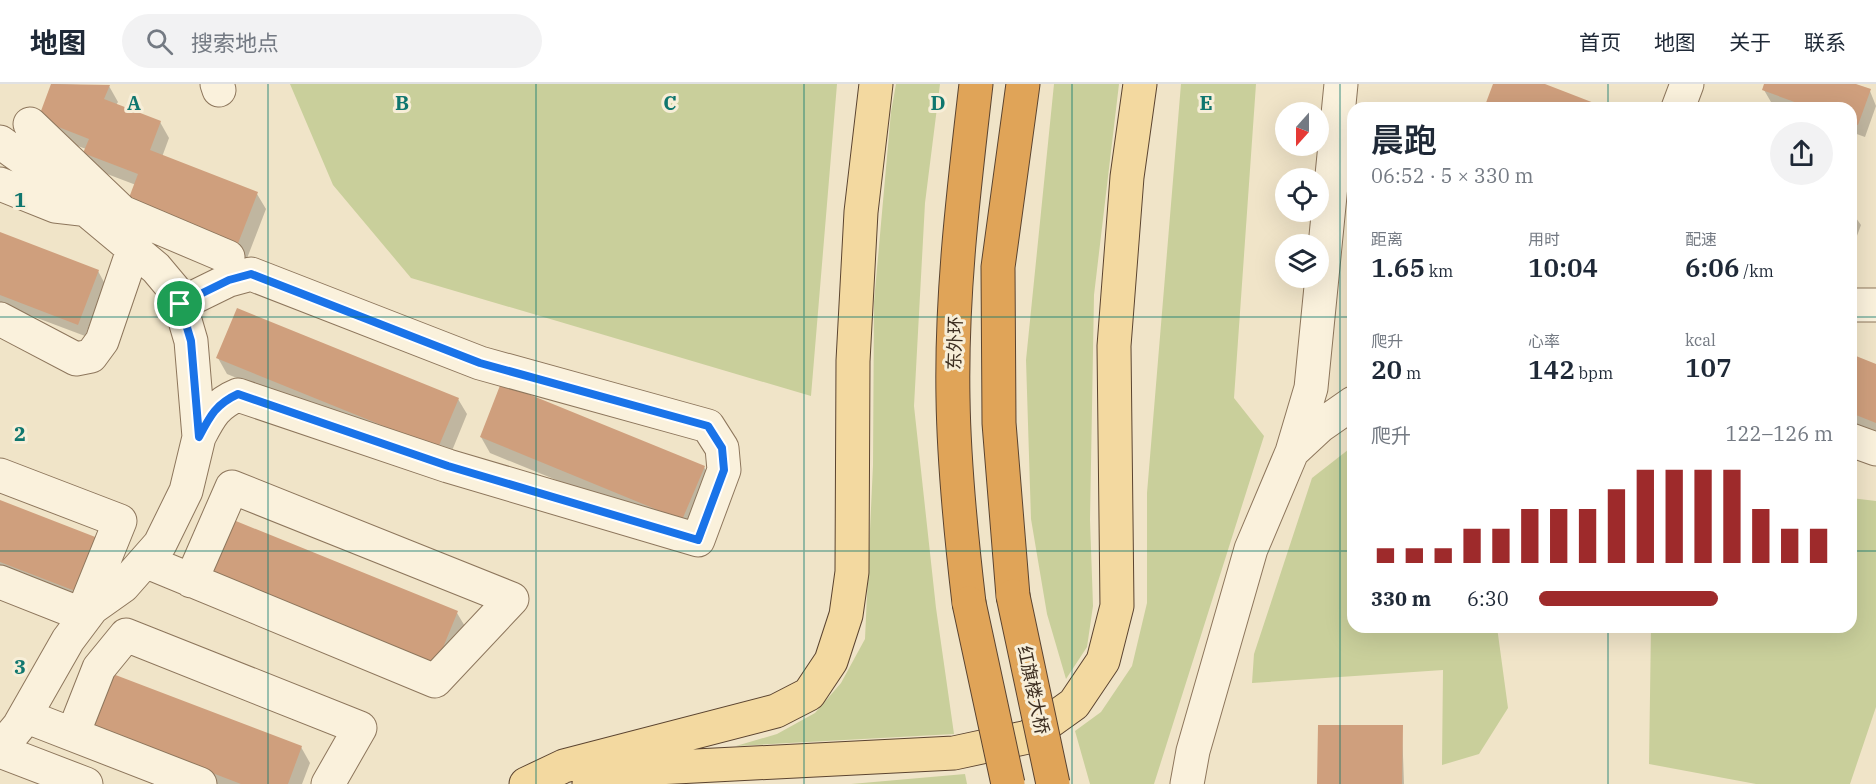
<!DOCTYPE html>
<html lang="zh">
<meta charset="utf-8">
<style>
:root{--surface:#fff;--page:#f2f2f3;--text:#1f2937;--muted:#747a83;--line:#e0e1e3;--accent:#9e2a2b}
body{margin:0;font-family:"IBM Plex Serif","Noto Sans SC",serif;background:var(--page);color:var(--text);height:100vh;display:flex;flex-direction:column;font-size:22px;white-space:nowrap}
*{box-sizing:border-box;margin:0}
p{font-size:20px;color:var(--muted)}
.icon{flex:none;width:33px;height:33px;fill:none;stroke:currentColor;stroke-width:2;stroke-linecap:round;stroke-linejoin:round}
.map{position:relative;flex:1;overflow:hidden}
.sheet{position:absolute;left:1347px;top:18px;width:510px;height:531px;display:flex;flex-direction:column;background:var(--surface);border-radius:18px;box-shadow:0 6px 24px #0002}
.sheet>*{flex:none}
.needle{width:39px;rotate:201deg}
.buttons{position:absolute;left:1275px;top:18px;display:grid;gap:12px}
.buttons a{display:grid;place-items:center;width:54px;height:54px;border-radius:50%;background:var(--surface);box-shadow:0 6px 24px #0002;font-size:30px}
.pin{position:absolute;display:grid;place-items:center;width:51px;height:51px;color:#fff;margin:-26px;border:3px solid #fff;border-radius:50%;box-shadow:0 2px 6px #0007}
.round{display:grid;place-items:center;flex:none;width:63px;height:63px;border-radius:32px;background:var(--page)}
.head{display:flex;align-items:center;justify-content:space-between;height:102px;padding:0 24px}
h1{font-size:33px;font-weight:600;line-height:45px}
.metrics{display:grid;grid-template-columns:repeat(3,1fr);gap:9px;height:102px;padding:6px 24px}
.metrics div{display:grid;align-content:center}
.metrics b{font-size:26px;font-weight:600}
.metrics small{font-size:16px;font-weight:400}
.metrics p{font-size:16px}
.chart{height:168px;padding:12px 24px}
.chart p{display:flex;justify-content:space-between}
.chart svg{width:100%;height:108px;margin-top:6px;stroke:var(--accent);stroke-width:6}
ul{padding:0 24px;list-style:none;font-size:20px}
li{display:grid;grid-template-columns:96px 72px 1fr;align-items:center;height:45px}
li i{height:15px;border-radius:8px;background:var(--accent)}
header{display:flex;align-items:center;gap:36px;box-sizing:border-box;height:84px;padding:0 30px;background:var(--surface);border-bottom:2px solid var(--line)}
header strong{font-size:28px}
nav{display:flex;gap:33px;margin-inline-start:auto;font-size:21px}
.search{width:420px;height:54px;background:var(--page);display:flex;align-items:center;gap:15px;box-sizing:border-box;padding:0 21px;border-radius:33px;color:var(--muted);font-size:22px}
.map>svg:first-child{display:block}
</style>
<header>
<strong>地图</strong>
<div class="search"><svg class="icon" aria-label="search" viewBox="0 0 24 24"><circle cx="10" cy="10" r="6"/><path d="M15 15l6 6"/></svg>搜索地点</div>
<nav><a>首页</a><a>地图</a><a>关于</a><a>联系</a></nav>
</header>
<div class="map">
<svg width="1876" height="700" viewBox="0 0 1876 700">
<rect width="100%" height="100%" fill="#f0e4c8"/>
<path fill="#c9cf9b" d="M290,0H837L811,312L411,194L333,101Z
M896,0H940L925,119L914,322L936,524L954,650L736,662L777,650L815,629L841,599L865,555L873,381L874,218L891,28Z
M1054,0H1119L1094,211L1090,436L1093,522L1087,563L1066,595L1047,530L1031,435L1026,276Z
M1181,0H1256L1234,314L1264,352L1154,700H1090L1075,647L1101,628L1132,582L1147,519V409Z
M1353,362V543H1497L1508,624L1479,670L1442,681L1443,586L1252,599L1254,570L1312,394Z
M1851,414L1876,417V623L1850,700H1756L1649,680L1651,543H1851Z
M965,690L967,700H851Z"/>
<path fill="#0003" d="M53,0L109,2L118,18L116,21L160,38L169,54L162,73L257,110L266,125L246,177L136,101L94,85L85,69L86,65L48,51L39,35Z
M1766,0H1852L1870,7L1876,22L1865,53L1851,48V24H1787L1771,18L1764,6Z
M1851,127L1861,141L1851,168Z
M0,150L98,187L105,200L85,252L0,220Z
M1851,272L1876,281V347L1851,338Z
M218,274L458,315L467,330L447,379L227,290Z
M481,353L704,383L713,399L691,451L490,369Z
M0,418L92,525L0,489Z
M210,490L457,529L466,544L444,598Z
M1402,643L1404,700H1319Z
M96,656L301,663L310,679L302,700H211Z"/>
<path fill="#cf9f7d" d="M51,0L110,1L104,15L161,37L150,66L258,108L237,162L127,119L138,90L83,69L89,55L38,35Z
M1493,0H1545L1607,24H1484Z
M1764,0H1856L1871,5L1858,41L1851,39V24H1811L1762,6Z
M0,148L99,186L78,241L0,211Z
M237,224L459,314L438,364L216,274Z
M1851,270L1876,280V339L1851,329Z
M501,299L705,382L682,436L480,353Z
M0,416L103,456L83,510L0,478Z
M231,435L458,527L435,583L208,490Z
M105,587L302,662L288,700H241L85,640Z
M1318,641H1403L1402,700H1317Z"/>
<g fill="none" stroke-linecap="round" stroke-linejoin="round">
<g stroke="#8d765c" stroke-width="35">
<path id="minor" d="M217,0L219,6
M1678,24L1687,0
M30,40L122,128L228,173
M0,58L35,83L156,184L177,209L191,257L199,353L186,407L160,460L123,502L92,524L68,556L19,642L0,665
M0,100L55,122L81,125
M180,220L229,196L251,190L480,279L708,342L722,364L724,386L698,456L448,382L238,311C216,320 210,332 199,353
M1851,221H1876
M0,235L76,275L91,272L102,257L133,166
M1851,356L1876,365
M1292,368L1320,342L1353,319
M0,391L120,437L82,531
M145,477L435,597L512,515L232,403L191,497
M0,498L86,532
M25,632L200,700
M73,650L99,584L126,551L360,644L328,700
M0,667L86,700
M1187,700L1193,667L1251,465L1292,368L1311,304L1341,0"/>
</g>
<g stroke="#5b4430" stroke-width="35">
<path id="major" d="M526,700L564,682L776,627L809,610L831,577L846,531L852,488L853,277L861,128L876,0
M589,700L656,684L954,669L1028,653L1074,620L1103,577L1117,522L1114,262L1127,93L1140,0"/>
</g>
<g stroke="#5b4430" stroke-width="35">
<path id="highway" d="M1013,512L999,339L998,183L1023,0
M969,519C961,451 954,383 953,314C951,209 964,104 976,0"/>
</g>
<use href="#minor" stroke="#faf1dc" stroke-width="33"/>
<use href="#major" stroke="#f3d9a0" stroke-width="33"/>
<use href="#highway" stroke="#e0a458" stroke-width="33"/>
<g stroke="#5b4430" stroke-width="35" stroke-linecap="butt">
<path id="highway-bridge" d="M1013,512L1053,700
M969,519L1008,700"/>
</g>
<use href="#highway-bridge" stroke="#e0a458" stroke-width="33"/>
</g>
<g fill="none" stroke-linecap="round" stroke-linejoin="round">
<g stroke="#fff" stroke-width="12">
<path id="route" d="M251,190L480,279L708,342L722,364L724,386L698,456L448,382L238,310C216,320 210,332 199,353L191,257L180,220L229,196Z"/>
</g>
<use href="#route" stroke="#1a73e8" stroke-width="8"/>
</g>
<path fill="none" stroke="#0f766e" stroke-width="1.5" stroke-opacity="0.55" d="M268,0V700M536,0V700M804,0V700M1072,0V700M1340,0V700M1608,0V24M0,233H1353M1851,233H1876M0,467H1353M1851,467H1876M1608,543V700"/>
<g text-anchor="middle" stroke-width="6" stroke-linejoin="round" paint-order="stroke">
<g font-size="18" fill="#3d2e20" stroke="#f7eed8">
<text transform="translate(955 259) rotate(-88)" y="6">东外环</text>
<text transform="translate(1033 606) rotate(78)" y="6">红旗楼大桥</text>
</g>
</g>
<g font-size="20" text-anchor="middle" font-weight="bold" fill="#0f766e" stroke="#f7eed8" stroke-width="6" stroke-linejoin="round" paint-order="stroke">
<text x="134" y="26">A</text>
<text x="402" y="26">B</text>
<text x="670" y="26">C</text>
<text x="938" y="26">D</text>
<text x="1206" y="26">E</text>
<text x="20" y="123">1</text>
<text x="20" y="357">2</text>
<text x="20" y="590">3</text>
</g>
</svg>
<div class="buttons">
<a><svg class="needle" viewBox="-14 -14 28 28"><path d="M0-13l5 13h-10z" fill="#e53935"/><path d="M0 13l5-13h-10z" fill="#747a83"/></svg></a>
<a><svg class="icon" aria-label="locate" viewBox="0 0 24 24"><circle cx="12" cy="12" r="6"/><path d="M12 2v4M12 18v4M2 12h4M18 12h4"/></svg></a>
<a><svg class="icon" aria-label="layers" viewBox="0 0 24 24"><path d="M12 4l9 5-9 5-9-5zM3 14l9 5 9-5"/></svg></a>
</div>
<div class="pin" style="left:180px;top:220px;background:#1e9e55"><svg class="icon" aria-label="arrive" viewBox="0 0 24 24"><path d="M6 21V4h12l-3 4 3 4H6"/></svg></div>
<section class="sheet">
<div class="head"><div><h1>晨跑</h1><p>06:52 · 5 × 330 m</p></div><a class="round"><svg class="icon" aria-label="share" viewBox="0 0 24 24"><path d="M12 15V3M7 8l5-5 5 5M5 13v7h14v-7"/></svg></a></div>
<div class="metrics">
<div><p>距离</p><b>1.65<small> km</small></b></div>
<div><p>用时</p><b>10:04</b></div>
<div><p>配速</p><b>6:06<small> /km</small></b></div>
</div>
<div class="metrics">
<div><p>爬升</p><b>20<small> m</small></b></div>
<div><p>心率</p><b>142<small> bpm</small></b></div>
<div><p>kcal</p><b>107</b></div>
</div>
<div class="chart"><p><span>爬升</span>122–126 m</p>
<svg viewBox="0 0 160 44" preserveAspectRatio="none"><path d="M5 44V38M15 44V38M25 44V38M35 44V30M45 44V30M55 44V22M65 44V22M75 44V22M85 44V14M95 44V6M105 44V6M115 44V6M125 44V6M135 44V22M145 44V30M155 44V30"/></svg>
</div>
<ul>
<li><b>330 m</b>6:30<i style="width:61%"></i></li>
</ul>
</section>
</div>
